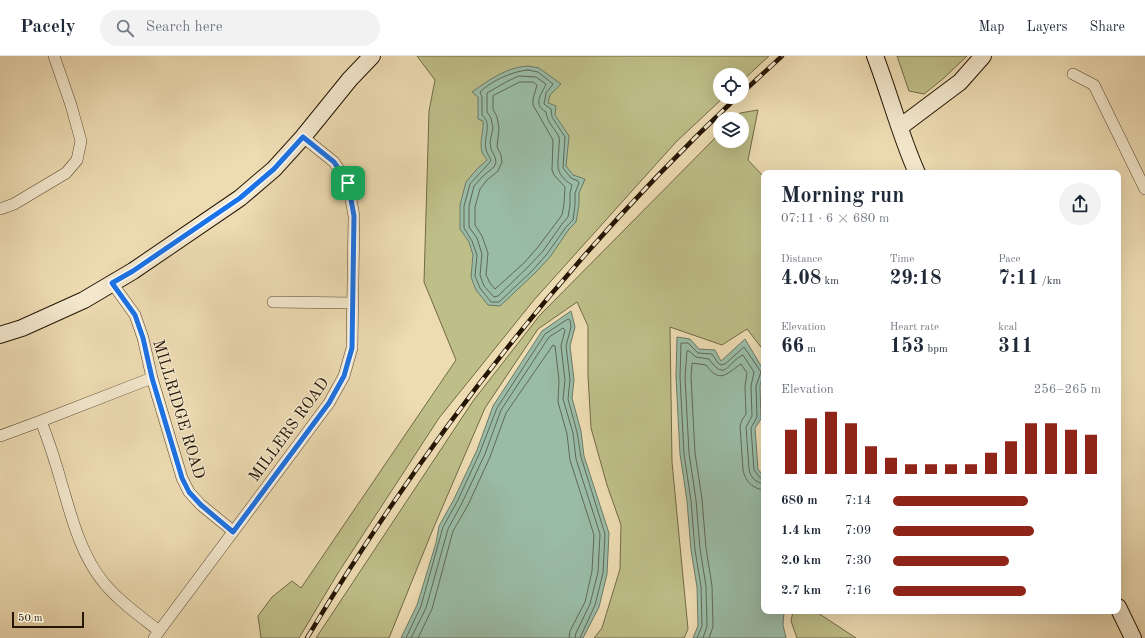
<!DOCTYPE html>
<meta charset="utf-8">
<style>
:root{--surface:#fff;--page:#f2f2f3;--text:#1f2937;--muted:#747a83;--line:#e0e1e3;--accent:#8f2418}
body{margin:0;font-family:"Old Standard TT",serif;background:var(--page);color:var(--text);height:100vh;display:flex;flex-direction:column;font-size:15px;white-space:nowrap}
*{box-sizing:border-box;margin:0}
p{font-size:13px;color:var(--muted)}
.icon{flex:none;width:22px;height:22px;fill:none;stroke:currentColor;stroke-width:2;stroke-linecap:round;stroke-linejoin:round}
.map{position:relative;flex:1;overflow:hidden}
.side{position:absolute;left:761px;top:114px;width:360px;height:444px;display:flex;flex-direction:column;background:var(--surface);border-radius:8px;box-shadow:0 4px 16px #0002}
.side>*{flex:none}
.buttons{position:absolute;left:713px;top:12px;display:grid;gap:8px}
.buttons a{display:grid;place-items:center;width:36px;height:36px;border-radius:50%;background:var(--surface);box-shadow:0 4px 16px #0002;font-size:20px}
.scale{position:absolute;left:12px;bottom:10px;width:72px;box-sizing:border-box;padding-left:4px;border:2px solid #241504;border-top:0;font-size:11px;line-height:14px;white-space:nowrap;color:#241504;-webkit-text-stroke:3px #f3e8cd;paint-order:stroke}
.pin{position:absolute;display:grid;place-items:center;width:34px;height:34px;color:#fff;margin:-17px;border-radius:8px;box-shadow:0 2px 6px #0006}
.round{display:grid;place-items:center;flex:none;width:42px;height:42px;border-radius:21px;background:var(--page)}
.head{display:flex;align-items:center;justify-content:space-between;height:68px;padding:0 20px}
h1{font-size:22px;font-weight:600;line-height:30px}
.figures{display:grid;grid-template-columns:repeat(3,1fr);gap:6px;height:68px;padding:4px 20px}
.figures div{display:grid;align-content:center}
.figures b{font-size:20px;font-weight:600}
.figures small{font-size:11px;font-weight:400}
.figures p{font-size:11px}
.chart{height:112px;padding:8px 20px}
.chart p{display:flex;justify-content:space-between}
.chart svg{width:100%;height:72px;margin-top:4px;stroke:var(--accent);stroke-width:6}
ul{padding:0 20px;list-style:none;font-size:13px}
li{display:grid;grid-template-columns:64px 48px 1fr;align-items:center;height:30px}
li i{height:10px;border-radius:5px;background:var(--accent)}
header{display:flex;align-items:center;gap:24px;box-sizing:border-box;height:56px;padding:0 20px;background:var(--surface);border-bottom:1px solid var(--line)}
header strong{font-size:19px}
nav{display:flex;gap:22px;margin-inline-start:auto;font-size:14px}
.search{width:280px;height:36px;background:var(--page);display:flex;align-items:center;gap:10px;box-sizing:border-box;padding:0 14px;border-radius:22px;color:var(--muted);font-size:15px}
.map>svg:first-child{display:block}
</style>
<header>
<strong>Pacely</strong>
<div class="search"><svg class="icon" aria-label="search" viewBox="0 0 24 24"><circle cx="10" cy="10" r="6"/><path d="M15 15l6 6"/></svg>Search here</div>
<nav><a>Map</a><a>Layers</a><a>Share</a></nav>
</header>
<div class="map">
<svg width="1145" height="582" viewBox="0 0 1145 582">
<rect width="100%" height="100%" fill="#eddbb2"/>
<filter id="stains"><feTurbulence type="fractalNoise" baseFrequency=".005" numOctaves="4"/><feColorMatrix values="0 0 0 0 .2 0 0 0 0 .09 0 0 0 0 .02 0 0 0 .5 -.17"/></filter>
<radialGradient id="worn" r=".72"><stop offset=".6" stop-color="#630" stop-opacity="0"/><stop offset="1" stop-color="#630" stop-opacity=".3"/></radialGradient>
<path fill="#bebe88" stroke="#716a46" d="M417,0H769L742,25V19H720V41H724L676,86L534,244L439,362L338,517L299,582H261L258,560L272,541L292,525L301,532L456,304L424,226L429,55L435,24Z
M897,0H967L944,22L924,38L909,35Z
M758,54L748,104L764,121V295L747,273L722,289L670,271L672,406L688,573L684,582H594L602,572L620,513L621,469L607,429L591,372L588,319V270L577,246L538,273L485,352L433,473L389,582H316L473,345L540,259L720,77V85H742V63H734L740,57Z
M793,555H815L856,582H797L791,565Z"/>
<path fill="#9abca7" stroke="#6b7966" d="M528,10L539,12L561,28L550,39L548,47L556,50L555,59L569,80L566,110L573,119L585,123L579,137V149L576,166L569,173L550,201L535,217L500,250L488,249L476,234L471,221L473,199L469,186L460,173V149L466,126L477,113L487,104C486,102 483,99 482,96C479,86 484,75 483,65L478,63V41L472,36C489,24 507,11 528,10Z
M571,255L575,271L570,290L574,324L572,342L581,375L584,400L609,477L607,518L599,551L583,582H401L417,549L436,487L439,470L454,443L477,394L493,350L542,275Z
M677,281L690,283L699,293L715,294L721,305L745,283L764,315L760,330L761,363L755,372L758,413L764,421V555H784L783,569L786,582H693L698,570L697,531L691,494L687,445L680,398L676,321Z"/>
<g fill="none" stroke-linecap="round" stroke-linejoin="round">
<path stroke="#5f6856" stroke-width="1" d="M528,14L538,16L553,28L546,37L544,48L551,53L552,61L565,81L563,112L571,122L578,125L579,127L575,137V149L573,164L566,171L547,198L532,215L499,246H491L480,232L475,220L477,199L472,185L464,172V150L470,128L491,105C490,100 486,97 486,93C483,81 493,68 482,59V41L480,36C491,25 513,15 528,14Z
M519,20L536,21L546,28C542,38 532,48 546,56C547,66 555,73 559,81C560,84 559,88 559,91C558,110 554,117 572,129L570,137V149L568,161L562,168L543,195L528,211L498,240L494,241L484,230L480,219L482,198L477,182L469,171V150L474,130L483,120L494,111L496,106L495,101L491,93L490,86L493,72L491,62L487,56V37L506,26Z
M520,26H533L537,29L533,43V49L553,84L552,114L554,119L565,131L564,148L562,159L538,191L524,207L495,233L490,227L486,219L488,197L482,180L475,169V151L480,133L487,124L498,115L502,106L501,99L497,91L499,72L497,61L493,53V40Z
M406,582L421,550L443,471L458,444L480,396L497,352L545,278L568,263L570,264L571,271L566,290L570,324L568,343L577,376L581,401L605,478L603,517L595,549L580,582
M411,582L426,552L448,473L462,447L485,398L501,354L549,281L563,272L565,274L561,290L565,324L563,343L573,377L576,403L600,478L598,516L590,548L576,577L575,582
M418,582L432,553L453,475L468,449L490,401L506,357L553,289L555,290L559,324L558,346L567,378L570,404L594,479L592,515L585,546L570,575L569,582
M697,582L702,570L701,530L695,494L691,445L684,398L680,321L681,287H688L698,297L712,298L718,307L721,309L725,308L744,291L761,316L756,330L757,361L751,372L754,414L760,422L764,423
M703,582L707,570L706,530L700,493L696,444L689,397L685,321L687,295H689L696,301L709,303C726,327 727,306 743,299L754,316L751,330L752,360L746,371L749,413C750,421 756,427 764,428
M709,582L713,571L712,530L706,492L702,443L695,397L691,321L692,307L706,309C720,328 726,318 741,308L747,317L745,330L746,358L742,364L740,370L743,414C745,425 753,433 764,434"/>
<g stroke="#564630" stroke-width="12">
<path id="street" d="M1073,18L1094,29L1145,133
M0,153L14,148L66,117L77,104L81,85L71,49L54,0
M112,227L135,259L143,282L152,322L182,422L189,436L201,449L233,475
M273,246L353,247
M41,365C49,386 56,407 62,429C72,463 81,499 104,527C120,546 140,560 159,575
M0,380L41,365L152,322
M154,582L329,347L344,320L352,292L354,160L348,127L334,106L303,81"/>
</g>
<g stroke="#241504" stroke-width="18">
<path id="secondary" d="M875,0C890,39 900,79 917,117
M900,71L960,26L983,0
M0,279L22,272L84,244L133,215L240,142L274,113L303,81L350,23L372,0
M1118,551L1133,582"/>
</g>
<use href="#street" stroke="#f3e8cd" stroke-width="11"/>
<use href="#secondary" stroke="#f3e8cd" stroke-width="16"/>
<g stroke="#241504" stroke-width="4.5">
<path id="rail" d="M742,37L782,0
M307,582C426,383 569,200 737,41"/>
</g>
<use href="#rail" stroke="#f3e8cd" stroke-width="3" stroke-dasharray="9" stroke-linecap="butt"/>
</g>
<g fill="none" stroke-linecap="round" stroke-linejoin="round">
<g stroke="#fff" stroke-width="8">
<path id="route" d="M303,81L334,106L348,127L354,160L352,292L344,320L329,347L233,476L201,449L189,436L182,422L152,322L143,282L135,259L112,227L133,215L240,142L274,113Z"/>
</g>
<use href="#route" stroke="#1a73e8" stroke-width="5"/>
</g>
<g text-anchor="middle" stroke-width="3" stroke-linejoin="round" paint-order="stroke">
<g font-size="16" fill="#241504" stroke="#f3e8cd">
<text transform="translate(180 353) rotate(73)" y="6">MILLRIDGE ROAD</text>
<text transform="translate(288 373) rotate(-54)" y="6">MILLERS ROAD</text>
</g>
</g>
<rect width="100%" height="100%" filter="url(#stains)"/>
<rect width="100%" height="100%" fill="url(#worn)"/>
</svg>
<div class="buttons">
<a><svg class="icon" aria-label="locate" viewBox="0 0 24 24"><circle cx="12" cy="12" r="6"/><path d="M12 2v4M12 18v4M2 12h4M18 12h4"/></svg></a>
<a><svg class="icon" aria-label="layers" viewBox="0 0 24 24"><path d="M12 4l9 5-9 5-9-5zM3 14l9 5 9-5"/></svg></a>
</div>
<div class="scale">50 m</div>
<div class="pin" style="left:348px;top:127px;background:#1e9e55"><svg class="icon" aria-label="arrive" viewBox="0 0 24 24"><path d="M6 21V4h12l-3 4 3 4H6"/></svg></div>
<section class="side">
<div class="head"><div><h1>Morning run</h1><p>07:11 · 6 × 680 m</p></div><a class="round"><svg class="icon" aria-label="share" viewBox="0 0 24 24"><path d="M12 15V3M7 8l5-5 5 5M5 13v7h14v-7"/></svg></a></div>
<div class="figures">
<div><p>Distance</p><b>4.08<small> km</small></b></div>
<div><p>Time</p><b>29:18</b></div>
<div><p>Pace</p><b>7:11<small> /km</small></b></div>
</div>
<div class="figures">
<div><p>Elevation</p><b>66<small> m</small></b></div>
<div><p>Heart rate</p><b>153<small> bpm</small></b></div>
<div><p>kcal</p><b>311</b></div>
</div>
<div class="chart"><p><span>Elevation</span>256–265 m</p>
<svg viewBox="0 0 160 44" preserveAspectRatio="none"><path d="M5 44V17M15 44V10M25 44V6M35 44V13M45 44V27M55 44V34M65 44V38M75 44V38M85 44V38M95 44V38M105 44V31M115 44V24M125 44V13M135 44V13M145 44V17M155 44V20"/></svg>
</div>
<ul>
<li><b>680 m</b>7:14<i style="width:65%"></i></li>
<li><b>1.4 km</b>7:09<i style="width:68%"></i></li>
<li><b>2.0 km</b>7:30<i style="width:56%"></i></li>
<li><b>2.7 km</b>7:16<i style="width:64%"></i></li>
</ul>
</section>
</div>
